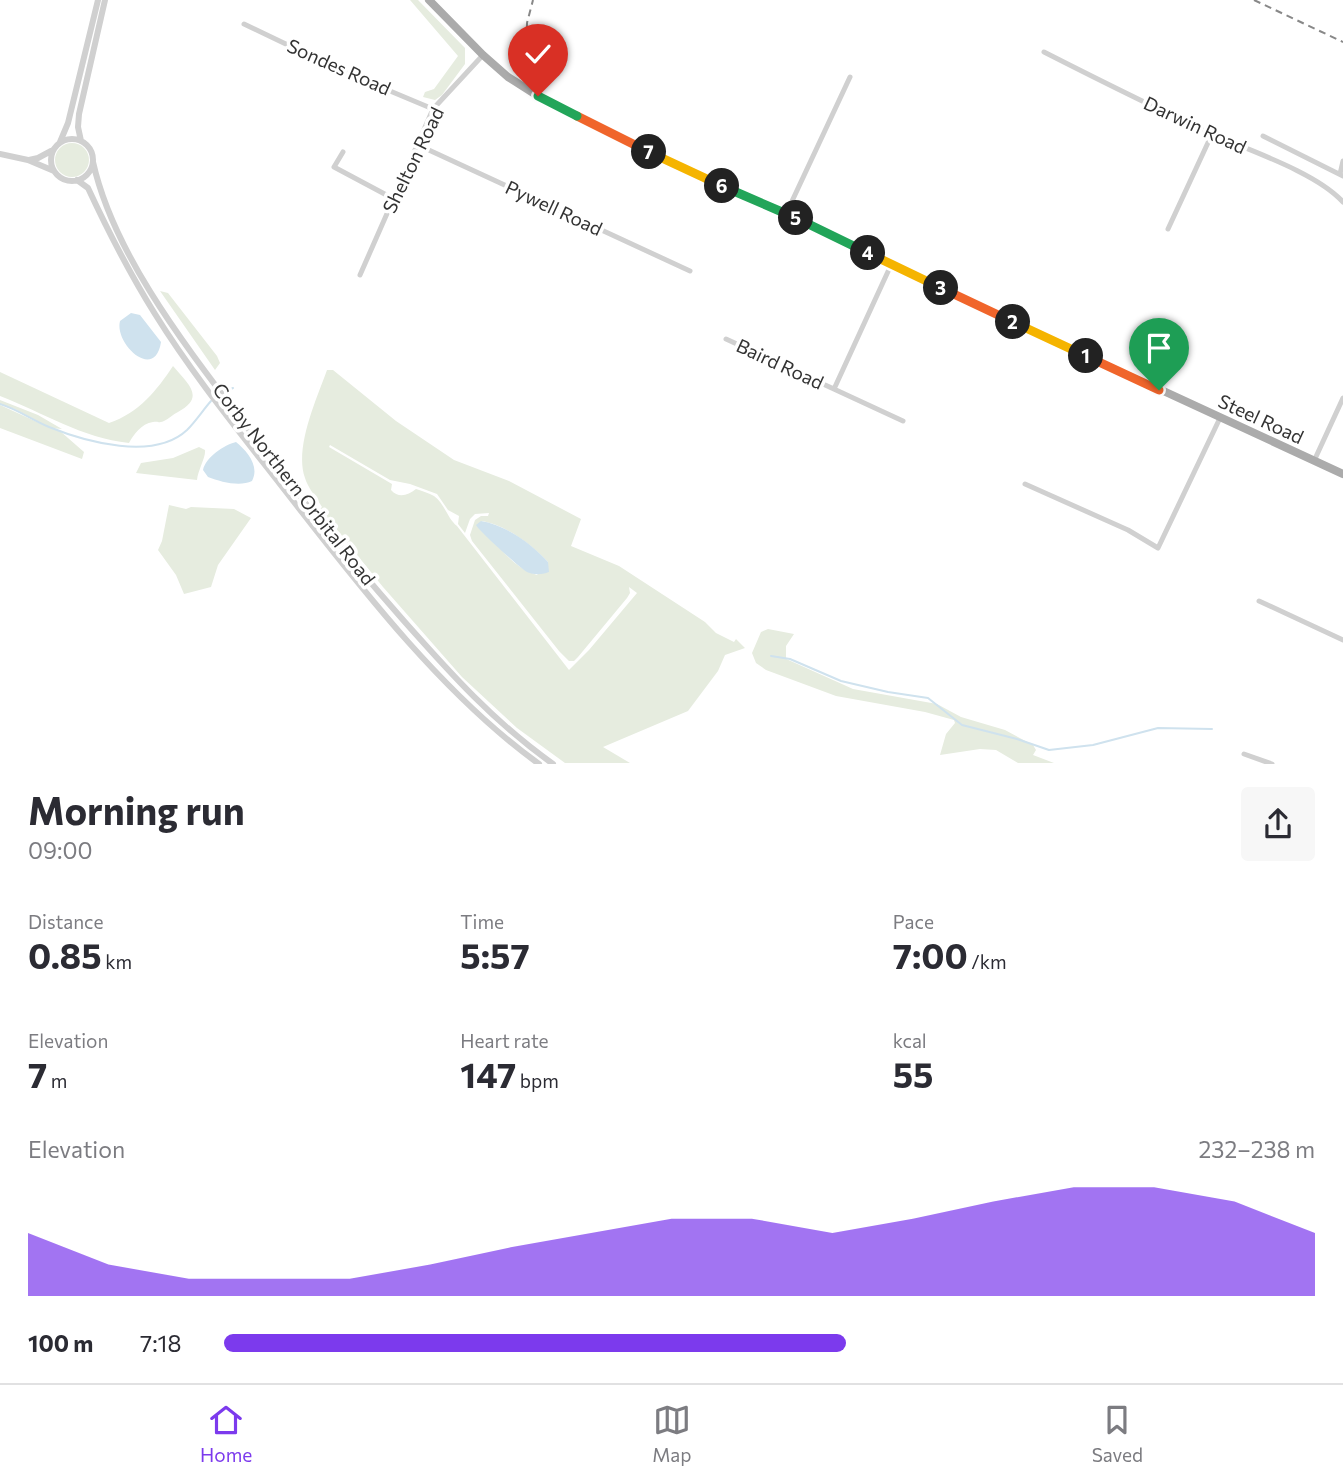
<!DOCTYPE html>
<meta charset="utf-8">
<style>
:root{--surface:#fff;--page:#f7f7f7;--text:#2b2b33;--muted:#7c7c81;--line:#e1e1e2;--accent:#7c3aed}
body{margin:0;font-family:Commissioner,sans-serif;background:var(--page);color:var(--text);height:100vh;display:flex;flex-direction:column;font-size:26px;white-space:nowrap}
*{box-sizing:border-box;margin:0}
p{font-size:23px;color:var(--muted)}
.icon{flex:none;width:38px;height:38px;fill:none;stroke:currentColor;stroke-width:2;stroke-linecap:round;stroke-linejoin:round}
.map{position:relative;height:764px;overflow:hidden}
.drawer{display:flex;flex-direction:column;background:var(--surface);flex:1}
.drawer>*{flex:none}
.pin{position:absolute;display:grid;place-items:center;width:60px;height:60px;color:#fff;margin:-72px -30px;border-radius:50% 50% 50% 0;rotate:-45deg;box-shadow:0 0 7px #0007}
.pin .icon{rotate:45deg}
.km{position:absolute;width:35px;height:35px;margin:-18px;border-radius:50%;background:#222;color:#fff;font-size:19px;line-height:35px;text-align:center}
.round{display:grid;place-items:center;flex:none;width:74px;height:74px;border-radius:7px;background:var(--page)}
.overview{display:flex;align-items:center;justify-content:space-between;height:119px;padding:0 28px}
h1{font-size:38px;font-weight:700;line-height:52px}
.metrics{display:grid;grid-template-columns:repeat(3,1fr);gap:10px;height:119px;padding:7px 28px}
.metrics div{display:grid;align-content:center}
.metrics b{font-size:35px;font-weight:700}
.metrics small{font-size:19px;font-weight:400}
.metrics p{font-size:19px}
.chart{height:196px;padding:14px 28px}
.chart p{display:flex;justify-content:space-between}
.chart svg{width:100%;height:126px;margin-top:7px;fill:var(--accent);opacity:.7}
ul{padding:0 28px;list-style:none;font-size:23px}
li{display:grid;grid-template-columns:112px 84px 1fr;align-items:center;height:52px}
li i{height:18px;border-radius:9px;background:var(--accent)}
.tab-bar{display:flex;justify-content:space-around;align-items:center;height:98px;border-top:2px solid var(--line);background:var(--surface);font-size:19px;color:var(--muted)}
.tab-bar a{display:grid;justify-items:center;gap:4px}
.tab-bar .active{color:var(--accent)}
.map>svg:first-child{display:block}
</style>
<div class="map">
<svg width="1343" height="764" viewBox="0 0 1343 764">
<rect width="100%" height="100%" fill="#fff"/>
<path fill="#e6ecdf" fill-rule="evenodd" d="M410,0H418L465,48V64L442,95L435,100L423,97L425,92L434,89L458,56Z
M55 160a17 17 0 1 1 34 0a17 17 0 1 1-34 0Z
M160,291L168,293L217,356L220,363L215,370Z
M173,366C188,384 206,397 178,412C173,414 169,419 164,421C156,424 161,421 153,422C141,424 134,434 129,443C82,438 44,413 0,396V372L109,423C139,413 157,390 173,366Z
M327,370H333L396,421L454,460L509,481L581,519L571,546L619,566L705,622L716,633L734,642L736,639L745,648L725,655L718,671L688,711L603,747L630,763H565L517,728L462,677L383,587L320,509L322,507C316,497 308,488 305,478C294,448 317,398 327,370ZM330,445L390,480L410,484L437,494L448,510L459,516L458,524L465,533L470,519L475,514L489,513L488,516H481L475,520L470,535L472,541L559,651L569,661H574L578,657L627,598L630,593L629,587L637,593L589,650L569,670L457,526C447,518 445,504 434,496C429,493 422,491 416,489C408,495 399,499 391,490L392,484L329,447ZM481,521C505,524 532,545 548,562L537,575C512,568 494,542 481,521Z
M0,400L38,415L62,429L50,428L60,431L84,452L82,459L0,428V405L48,427L15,409L0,404Z
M199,447L205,450C206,457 198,470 197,480L136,473L141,463L173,458Z
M169,505L186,509L191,507L234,509L251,518L218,565L211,587L184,594L176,575L158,550L162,541Z
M768,629L794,634L786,646V658H784L853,689L937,704L961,717L1005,730L1033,745L1036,750L1033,755L1054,763H1018L996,750L980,749L940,755L946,734L955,723L954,720L925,712L836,696L766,670L756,663L752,653L761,632Z"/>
<path fill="#cfe2ee" d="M131,313L140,315L161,342C155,382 114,344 120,321Z
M236,442C247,451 260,466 252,481C240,487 221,482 208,477L203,470C206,457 224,445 236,442Z
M481,521C506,525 532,544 548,562L549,572C541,575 534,575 527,572C520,568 478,530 476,525Z"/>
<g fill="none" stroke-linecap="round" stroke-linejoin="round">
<path stroke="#cfe2ee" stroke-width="2" d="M224,392L233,388
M0,404C17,409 32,420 49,427C86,442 154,461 187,430C196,421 203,410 211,401
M771,656L790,659L841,681L888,692L928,698L962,725L1017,739L1049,750L1093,745L1158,728L1212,729"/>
<path stroke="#d0d0d0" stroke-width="5" d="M244,24L340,70L433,109
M1044,52C1101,81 1157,109 1214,135C1251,151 1317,173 1343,202
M1263,136L1343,176
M418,145L690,271
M343,152L334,167L394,199
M1340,174L1343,161
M786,214L850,77
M1168,229L1212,134
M360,275L433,109L483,55
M726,339L903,421
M834,389L891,265
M1314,461L1343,398
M1025,484L1128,530L1158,548L1220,418
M1259,601L1343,640
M1244,754L1272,764"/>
<path stroke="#d0d0d0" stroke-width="6" d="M51 160a21 21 0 1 1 42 0a21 21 0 1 1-42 0Z
M81,141L78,127L79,114L105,0
M60,142L68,123L98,0
M0,154L28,160L54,171
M29,160L38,158L51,151
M93,162C115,261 196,359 256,439C303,502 352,562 404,621C451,674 494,722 553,764
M77,180L88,188C108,231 130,274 155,314C196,380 247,441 294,502C364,592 446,697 539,764"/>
<path stroke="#ababab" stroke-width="8" d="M429,0L483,55L508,77L538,96L692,173L786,214L891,265L1343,474"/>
<path stroke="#888" stroke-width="2" stroke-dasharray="7 5" stroke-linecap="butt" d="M1254,0L1343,42
M526,64L527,23L533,0"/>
</g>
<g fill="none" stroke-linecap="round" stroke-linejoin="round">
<g stroke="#fff" stroke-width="14">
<path id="split-1" d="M1086,356L1159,390"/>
</g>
<g stroke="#fff" stroke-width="14">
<path id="split-2" d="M1013,322L1086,356"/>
</g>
<g stroke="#fff" stroke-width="14">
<path id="split-3" d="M941,288L1013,322"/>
</g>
<g stroke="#fff" stroke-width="14">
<path id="split-4" d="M868,253L941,288"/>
</g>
<g stroke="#fff" stroke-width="14">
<path id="split-5" d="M796,218L868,253"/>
</g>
<g stroke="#fff" stroke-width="14">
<path id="split-6" d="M722,186L796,218"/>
</g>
<g stroke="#fff" stroke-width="14">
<path id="split-7" d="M649,152L722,186"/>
</g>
<g stroke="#fff" stroke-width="14">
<path id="split-8" d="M577,116L649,152"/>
</g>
<g stroke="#fff" stroke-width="14">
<path id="split-9" d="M538,96L577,116"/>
</g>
<use href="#split-1" stroke="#f0652b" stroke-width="9"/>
<use href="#split-2" stroke="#f5b400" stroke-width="9"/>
<use href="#split-3" stroke="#f0652b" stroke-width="9"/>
<use href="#split-4" stroke="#f5b400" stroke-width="9"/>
<use href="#split-5" stroke="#22a559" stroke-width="9"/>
<use href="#split-6" stroke="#22a559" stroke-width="9"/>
<use href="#split-7" stroke="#f5b400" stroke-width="9"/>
<use href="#split-8" stroke="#f0652b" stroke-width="9"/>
<use href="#split-9" stroke="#22a559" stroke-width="9"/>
</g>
<g text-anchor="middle" stroke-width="7" stroke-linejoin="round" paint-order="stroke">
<g font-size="19" fill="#333" stroke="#fff">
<text transform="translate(339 67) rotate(24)" y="7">Sondes Road</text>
<text transform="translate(1195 125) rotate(25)" y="7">Darwin Road</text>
<text transform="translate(413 160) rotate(-64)" y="7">Shelton Road</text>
<text transform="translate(554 208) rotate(25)" y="7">Pywell Road</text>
<text transform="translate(780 364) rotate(25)" y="7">Baird Road</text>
<text transform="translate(1261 419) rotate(25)" y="7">Steel Road</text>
<text transform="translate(294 484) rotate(52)" y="7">Corby Northern Orbital Road</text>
</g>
</g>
</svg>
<div class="pin" style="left:1159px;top:390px;background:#1e9e55"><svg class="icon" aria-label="arrive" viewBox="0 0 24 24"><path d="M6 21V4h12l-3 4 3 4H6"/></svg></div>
<div class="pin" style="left:538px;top:96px;background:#d93025"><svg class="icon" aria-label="check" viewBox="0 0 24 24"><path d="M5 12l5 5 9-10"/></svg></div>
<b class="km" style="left:1086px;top:356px">1</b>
<b class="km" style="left:1013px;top:322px">2</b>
<b class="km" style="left:941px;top:288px">3</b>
<b class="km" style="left:868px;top:253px">4</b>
<b class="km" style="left:796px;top:218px">5</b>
<b class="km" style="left:722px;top:186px">6</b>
<b class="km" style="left:649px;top:152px">7</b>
</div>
<section class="drawer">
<div class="overview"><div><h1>Morning run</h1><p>09:00</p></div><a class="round"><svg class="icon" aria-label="share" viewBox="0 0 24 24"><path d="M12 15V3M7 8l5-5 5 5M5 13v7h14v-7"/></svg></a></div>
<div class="metrics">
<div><p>Distance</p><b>0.85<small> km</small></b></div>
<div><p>Time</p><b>5:57</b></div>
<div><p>Pace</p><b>7:00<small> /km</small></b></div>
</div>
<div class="metrics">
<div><p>Elevation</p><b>7<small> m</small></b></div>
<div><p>Heart rate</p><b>147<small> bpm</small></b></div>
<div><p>kcal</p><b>55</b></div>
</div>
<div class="chart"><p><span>Elevation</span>232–238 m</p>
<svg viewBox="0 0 160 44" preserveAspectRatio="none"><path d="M0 44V22L10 33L20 38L30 38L40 38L50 33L60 27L70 22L80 17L90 17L100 22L110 17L120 11L130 6L140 6L150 11L160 22V44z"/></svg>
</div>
<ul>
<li><b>100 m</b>7:18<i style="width:57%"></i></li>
</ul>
</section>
<nav class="tab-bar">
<a class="active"><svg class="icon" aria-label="home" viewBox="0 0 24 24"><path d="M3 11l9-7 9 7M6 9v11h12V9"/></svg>Home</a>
<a><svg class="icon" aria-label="map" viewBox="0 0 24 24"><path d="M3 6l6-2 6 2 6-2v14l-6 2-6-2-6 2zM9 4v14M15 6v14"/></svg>Map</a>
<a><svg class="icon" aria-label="saved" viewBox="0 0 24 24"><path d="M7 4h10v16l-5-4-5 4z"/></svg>Saved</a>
</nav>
